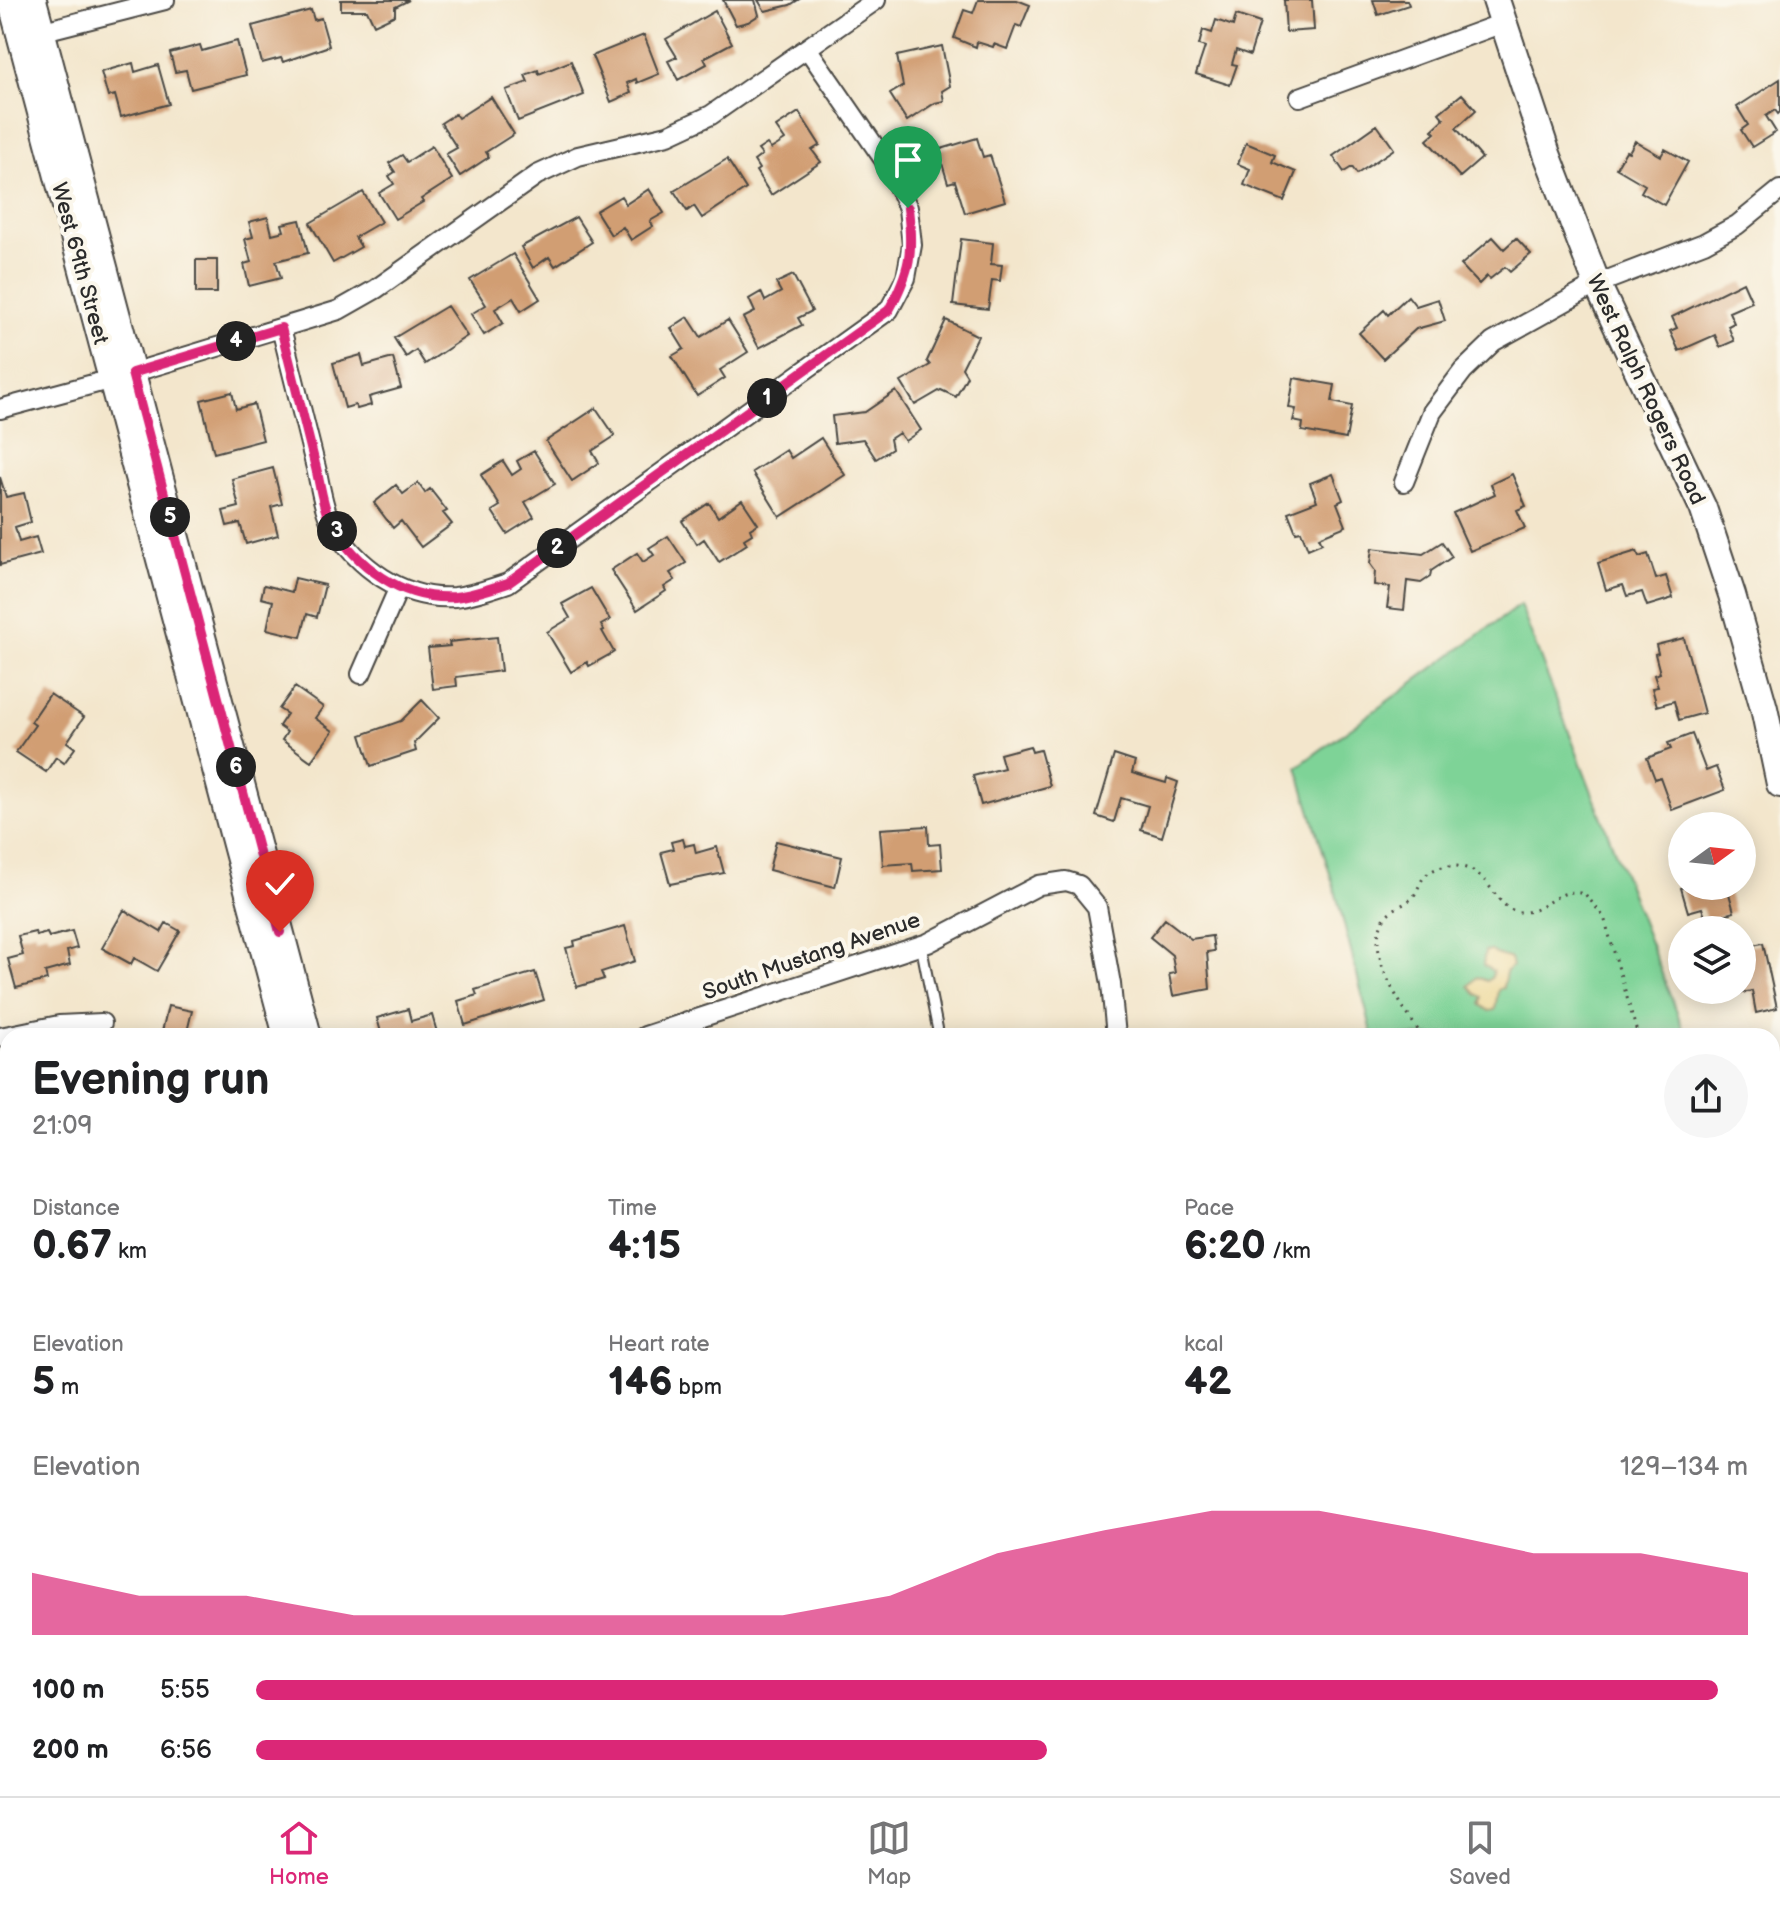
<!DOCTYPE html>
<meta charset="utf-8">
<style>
:root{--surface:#fff;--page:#f6f6f6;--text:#202124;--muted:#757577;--line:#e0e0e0;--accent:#db2777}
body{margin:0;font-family:"Balsamiq Sans",sans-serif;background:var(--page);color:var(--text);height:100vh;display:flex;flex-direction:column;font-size:30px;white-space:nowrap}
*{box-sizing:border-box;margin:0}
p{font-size:26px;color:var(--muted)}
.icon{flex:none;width:44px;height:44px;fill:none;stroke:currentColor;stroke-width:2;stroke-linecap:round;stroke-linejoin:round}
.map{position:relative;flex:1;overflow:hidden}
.drawer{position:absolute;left:0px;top:1028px;width:1780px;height:768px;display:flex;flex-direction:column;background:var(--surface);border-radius:24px 24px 0 0;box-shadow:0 4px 20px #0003}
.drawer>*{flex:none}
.needle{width:52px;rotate:75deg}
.controls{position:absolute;left:1668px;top:812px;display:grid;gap:16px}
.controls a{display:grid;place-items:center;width:88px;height:88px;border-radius:50%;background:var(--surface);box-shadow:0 4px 20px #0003;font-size:40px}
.pin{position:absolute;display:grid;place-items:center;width:68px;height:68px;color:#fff;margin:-82px -34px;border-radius:50% 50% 50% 0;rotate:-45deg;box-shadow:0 0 8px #0007}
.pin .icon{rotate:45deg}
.km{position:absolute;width:40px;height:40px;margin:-20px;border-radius:50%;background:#222;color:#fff;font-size:22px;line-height:40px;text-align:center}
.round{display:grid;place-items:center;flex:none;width:84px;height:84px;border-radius:42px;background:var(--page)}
.overview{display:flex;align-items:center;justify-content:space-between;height:136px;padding:0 32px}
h1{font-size:44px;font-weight:800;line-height:60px}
.metrics{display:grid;grid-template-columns:repeat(3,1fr);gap:12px;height:136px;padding:8px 32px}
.metrics div{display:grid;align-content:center}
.metrics b{font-size:40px;font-weight:800}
.metrics small{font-size:22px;font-weight:400}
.metrics p{font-size:22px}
.chart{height:224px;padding:16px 32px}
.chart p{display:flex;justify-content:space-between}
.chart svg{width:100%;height:144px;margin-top:8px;fill:var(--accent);opacity:.7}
ul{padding:0 32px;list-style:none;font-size:26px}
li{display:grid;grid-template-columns:128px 96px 1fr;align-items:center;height:60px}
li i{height:20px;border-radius:10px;background:var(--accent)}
.menu{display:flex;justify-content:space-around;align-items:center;height:112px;border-top:2px solid var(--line);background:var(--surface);font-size:22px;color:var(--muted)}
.menu a{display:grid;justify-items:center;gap:4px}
.menu .current{color:var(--accent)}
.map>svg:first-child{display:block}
</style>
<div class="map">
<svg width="1780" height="1796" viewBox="0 0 1780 1796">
<rect width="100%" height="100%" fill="#fbf7ec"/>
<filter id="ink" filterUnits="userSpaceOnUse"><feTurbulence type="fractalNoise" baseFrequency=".0125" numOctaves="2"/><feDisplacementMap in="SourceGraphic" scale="16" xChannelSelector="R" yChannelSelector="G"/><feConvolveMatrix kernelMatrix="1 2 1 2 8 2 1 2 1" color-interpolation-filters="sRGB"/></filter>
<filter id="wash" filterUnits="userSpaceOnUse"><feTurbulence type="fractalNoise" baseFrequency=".006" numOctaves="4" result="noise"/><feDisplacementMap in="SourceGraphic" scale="32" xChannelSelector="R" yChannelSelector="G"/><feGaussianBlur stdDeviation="1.8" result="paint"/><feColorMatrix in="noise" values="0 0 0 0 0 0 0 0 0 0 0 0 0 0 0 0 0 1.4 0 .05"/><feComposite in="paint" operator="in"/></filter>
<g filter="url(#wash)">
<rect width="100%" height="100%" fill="#f3e6cc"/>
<path fill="#7ed397" stroke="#547f61" stroke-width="2" d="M1520,605L1686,1036H1373L1335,890L1297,767Z
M1772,1260L1780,1281V1796H1572L1569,1788H1772Z"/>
<path fill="#eeda9e" stroke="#8c8264" stroke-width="2" d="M1485,951H1492C1497,956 1504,956 1510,959L1512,966L1506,972L1503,987L1498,990L1495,1010L1489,1011L1481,1005L1482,997L1476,994L1469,986L1477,977L1487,981L1492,977L1493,971L1483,965Z"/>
<g id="blocks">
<path fill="#d19e73" d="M341,0H409L395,7V15L374,25L367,10H341Z
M723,0H755L759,15L748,22L736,25Z
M758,0H798L790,5L765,11Z
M978,0H1017L1030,5L1021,27L1016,25L1007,49L994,44L993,47L977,42L976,47L954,38L964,10L973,13Z
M1284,0H1312L1314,30L1286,32Z
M1373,0H1407L1409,5L1378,15Z
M311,10L314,20L321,18L329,46L283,62L281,58L262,63L252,26Z
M715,11L732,43L704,58L707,64L678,80L668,61L677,57L666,39Z
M1236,15L1260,23L1250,55L1236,50L1232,64L1237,65L1230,85L1196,74L1205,47L1199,45L1203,30L1212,33L1216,20L1233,26Z
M644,35L659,74L637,83L636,79L627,83L631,93L611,102L592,56Z
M237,41L246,75L191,89L186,70L175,72L170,53L200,45L202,51Z
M942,46L950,86L942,91L944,101L935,103L907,121L890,94L903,86L897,56Z
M571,61L584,95L518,121L506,90L528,82L525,75L538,70L539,74Z
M133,63L135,72L158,65L169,104L121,117L115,95L108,97L101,72Z
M1780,79V112L1778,114L1775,110L1766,116L1776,132L1752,147L1741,130L1748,125L1737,107Z
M1462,94L1476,110L1456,128L1482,158L1460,177L1427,140L1435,133L1432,130L1444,119L1439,113Z
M491,97L514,134L486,152L489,157L460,176L446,154L457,148L441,123L455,114L458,118Z
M799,112L820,145L812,150L821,162L771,195L756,171L759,169L754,161L762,155L758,150L767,144L771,149L785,140L776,127Z
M1377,125L1394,149L1357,174L1352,167L1344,172L1333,156Z
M977,138L983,157L990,155L1005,201L965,213L955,181L948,183L938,150Z
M1635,141L1661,156L1665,149L1688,162L1664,205L1641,192L1645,185L1616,168L1626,151L1629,152Z
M1246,143L1275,155L1272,162L1296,172L1284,201L1244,185L1250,169L1238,164Z
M432,146L452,179L421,199L423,202L395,219L379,193L394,184L389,176L395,172L389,163L402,155L407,162Z
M727,159L746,189L702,218L694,206L687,211L674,191Z
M649,189L664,213L650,221L653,226L631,240L623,227L611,235L596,211L621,196L626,204Z
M363,192L381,222L355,237L361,247L333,263L310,223Z
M268,217L272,234L284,231L282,224L300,220L308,253L276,261L281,278L249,286L244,264L251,262L245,239L253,237L249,222Z
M576,217L592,242L555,266L549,257L533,268L521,247Z
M1493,237L1504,249L1516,238L1531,254L1510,272L1505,267L1490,279L1487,276L1479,284L1461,265Z
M961,239L993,243L991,264L1002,265L1000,281L992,280L988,309L953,305Z
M513,254L540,299L521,311L513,298L495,309L503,323L484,335L471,314L486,305L470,280Z
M196,260H217V293H196Z
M793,275L812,311L798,318L802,325L759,348L743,318L755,312L749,299L761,292L765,301L781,292L776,283Z
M1743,282L1752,302L1729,312L1734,323L1728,326L1734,341L1720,347L1715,335L1679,351L1670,331L1677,328L1672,317Z
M1408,296L1416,306L1438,299L1445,321L1416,329L1383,359L1359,333L1384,310L1388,315Z
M447,306L467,336L425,364L416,350L406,357L394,338Z
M688,317L701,337L728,320L748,352L720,370L725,378L697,396L672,356L684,349L671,328Z
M946,320L978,336L962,368L967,376L956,397L941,390L915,405L901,382L930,365L927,361Z
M361,355L364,366L393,358L401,388L369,397L371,405L357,409L355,405L345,408L333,363Z
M1294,378L1335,385L1332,402L1352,406L1346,439L1302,431L1303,423L1293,421L1296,409L1289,408Z
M896,391L921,430L905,441L899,433L890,439L892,449L876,459L863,439L835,443L832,416L865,412Z
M232,392L236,409L254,404L263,440L214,453L201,400Z
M596,408L615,436L592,451L599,463L572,481L546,441Z
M821,438L845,475L780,517L752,472L786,450L791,458Z
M534,451L555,484L525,502L534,517L507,534L492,511L500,506L481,475L503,461L512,475L521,469L517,461Z
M273,468L282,504L271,507L278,535L246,544L240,523L227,526L223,511L239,507L232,479Z
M1333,474L1343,500L1337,503L1346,526L1319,537L1322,543L1308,549L1301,531L1296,532L1288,512L1317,501L1310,483Z
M1512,474L1526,506L1517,510L1525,528L1470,551L1453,513L1495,494L1491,484Z
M0,477L6,497L24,493L31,522L15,527L19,542L36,537L41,554L0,565Z
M418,483L425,493L430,489L447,511L443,513L452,524L421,547L401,521L393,528L374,503L396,485L403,494Z
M742,500L758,524L750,529L752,534L744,539L747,544L719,562L704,539L697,544L682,521L709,503L718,517Z
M668,536L686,563L670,573L675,580L664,587L666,591L637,610L611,570L637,553L643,562L654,555L649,548Z
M1442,542L1452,557L1431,571L1430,577L1421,583L1407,581L1404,610L1387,608L1390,587L1374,585L1375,571L1370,564L1372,548L1423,554Z
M1637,551L1639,557L1648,554L1656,579L1666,576L1673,598L1647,606L1642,592L1627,596L1623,585L1606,590L1598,563Z
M295,578L325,585L317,617L307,614L301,637L267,629L273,601L261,598L264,585L292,592Z
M591,588L610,620L601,625L604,630L602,631L614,652L589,666L587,662L571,672L547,632L570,618L562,604Z
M497,637L501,671L456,677L457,686L433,689L428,648L450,646L449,642Z
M1684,638L1704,713L1679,720L1674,701L1657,706L1652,688L1658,687L1654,675L1660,673L1655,654L1658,653L1656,645Z
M295,687L323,707L315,718L333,731L311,761L282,740L287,732L279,726L287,714L279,709Z
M50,694L84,717L67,742L75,748L64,763L56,757L46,772L16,752L35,725L31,722Z
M422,700L439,718L414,743L416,751L371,766L361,735L401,721Z
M1692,734L1706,771L1716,767L1725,790L1672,810L1660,777L1655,779L1647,758L1671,749L1668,743Z
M1030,746L1032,752L1040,750L1050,786L981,805L973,776L1004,768L1000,754Z
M1114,755L1135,762L1132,773L1166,783L1167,778L1178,782L1162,837L1141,830L1148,806L1121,798L1114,822L1096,816Z
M928,826L929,845L940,844L942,869L913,871L912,863L883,865L880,829Z
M683,839L685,846L694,844L696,853L717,847L724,873L670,884L661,852L673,849L671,842Z
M776,841L842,857L835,887L769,870Z
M1688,886H1727L1734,912L1706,920L1702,908L1688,912L1681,888Z
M124,910L161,932L166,923L180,931L157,971L134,958L131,964L102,948Z
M1165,919L1191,939L1212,936L1214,951L1207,952L1210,989L1173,996L1169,974L1175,973L1172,955L1150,937Z
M625,926L635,961L601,972L604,979L577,987L566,948L575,946L574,941Z
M72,931L77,948L67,951L70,965L45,972L47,980L16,988L8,959L23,955L18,936L35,932L36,936L47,933L49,937Z
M1763,943L1777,1008L1756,1013L1752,991L1742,993V947Z
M535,972L544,1000L465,1025L458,1001L477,995L475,990Z
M168,1006L192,1011L186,1036H161Z
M408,1009L411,1021L432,1015L438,1036H382L377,1018Z
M8,1079V1124L3,1125L0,1117V1081Z
M1780,1099V1113L1772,1117V1102Z
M8,1342V1369L0,1372V1344Z
M8,1716V1761L0,1749V1721Z
M246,1788H350L352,1791L345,1796H233Z
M610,1788H654L657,1796H612Z
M1362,1788H1411L1408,1790L1409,1796H1365Z"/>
</g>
</g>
<g filter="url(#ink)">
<use href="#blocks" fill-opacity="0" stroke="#494743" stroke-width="2"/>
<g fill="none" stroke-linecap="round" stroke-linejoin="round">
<g stroke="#494743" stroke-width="13">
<path id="lane" d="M921,945L939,1036
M172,1788L179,1796"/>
</g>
<g stroke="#494743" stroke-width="22">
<path id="street" d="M32,34L165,0
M1300,97L1503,23
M281,328C292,373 304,419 315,464C320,482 322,506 331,523C356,567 403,601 455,597C473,595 490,589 508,583L889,310L906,278L912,245L908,208L889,167L807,48
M0,409L112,379L339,310L376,289L537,175L578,156L668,135L711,115L876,0
M1404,482L1432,412L1463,371L1493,342L1597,284L1704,243L1737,225L1780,190
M361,674L399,587
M645,1036L928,943L1039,885L1066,881L1079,885L1097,907L1111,984L1116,1036
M0,1037L59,1025L102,1023
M0,1289L8,1287
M0,1577L8,1611
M564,1788L566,1796
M983,1788V1796
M1032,1788L1060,1796
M114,1796L125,1788"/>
</g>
<g stroke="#494743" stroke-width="30">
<path id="secondary" d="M11,0L287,1036
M33,0L308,1036
M1496,0L1547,154L1597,284L1703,508L1732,595L1764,708L1780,784
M485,1788L487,1796
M508,1788L511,1796"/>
</g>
<path stroke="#494743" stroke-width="3" stroke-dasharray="2 6" stroke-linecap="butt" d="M1422,1036C1403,1007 1363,954 1384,919C1390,908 1405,906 1413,897C1417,892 1419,885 1422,880C1430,867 1451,863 1466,868C1493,876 1495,911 1522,912C1539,913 1551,897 1567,893C1572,891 1580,893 1585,894L1604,917L1638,1036
M1772,1329L1780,1346
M1625,1796L1627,1788"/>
<use href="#lane" stroke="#fff" stroke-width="9"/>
<use href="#street" stroke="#fff" stroke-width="18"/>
<use href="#secondary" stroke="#fff" stroke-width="26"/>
</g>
</g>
<g fill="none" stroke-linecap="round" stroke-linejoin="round" filter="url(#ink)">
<g stroke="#fff" stroke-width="16">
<path id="route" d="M280,932L132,373L281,328C292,373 304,419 315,464C320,482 322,506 331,523C356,566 402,601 455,597C473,595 490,589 508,583L889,310C911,269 913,253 908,208"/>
</g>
<use href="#route" stroke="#db2777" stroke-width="10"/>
</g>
<g text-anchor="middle" stroke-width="8" stroke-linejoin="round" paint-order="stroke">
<g font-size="22" fill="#2b2b2b" stroke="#fbf7ec">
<text transform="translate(81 263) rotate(75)" y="8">West 69th Street</text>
<text transform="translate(1647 389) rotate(65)" y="8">West Ralph Rogers Road</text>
<text transform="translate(811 955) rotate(-19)" y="8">South Mustang Avenue</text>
</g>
</g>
</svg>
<div class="controls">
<a><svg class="needle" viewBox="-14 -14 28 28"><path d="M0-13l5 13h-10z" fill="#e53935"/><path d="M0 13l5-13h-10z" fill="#757577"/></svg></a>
<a><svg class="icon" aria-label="layers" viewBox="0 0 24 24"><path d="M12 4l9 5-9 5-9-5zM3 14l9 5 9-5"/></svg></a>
</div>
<div class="pin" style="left:908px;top:208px;background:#1e9e55"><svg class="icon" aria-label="arrive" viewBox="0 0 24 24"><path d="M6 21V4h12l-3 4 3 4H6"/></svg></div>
<div class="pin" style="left:280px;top:932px;background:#d93025"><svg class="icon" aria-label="check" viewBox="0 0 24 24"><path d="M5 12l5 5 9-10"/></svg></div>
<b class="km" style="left:767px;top:398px">1</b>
<b class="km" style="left:557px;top:548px">2</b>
<b class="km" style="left:337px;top:531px">3</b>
<b class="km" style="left:236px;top:341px">4</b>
<b class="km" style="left:170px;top:517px">5</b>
<b class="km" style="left:236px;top:767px">6</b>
<section class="drawer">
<div class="overview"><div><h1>Evening run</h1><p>21:09</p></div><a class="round"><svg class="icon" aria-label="share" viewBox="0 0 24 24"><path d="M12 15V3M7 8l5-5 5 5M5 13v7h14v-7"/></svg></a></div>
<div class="metrics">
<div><p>Distance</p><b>0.67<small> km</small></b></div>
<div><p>Time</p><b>4:15</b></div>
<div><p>Pace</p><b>6:20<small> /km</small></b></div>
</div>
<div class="metrics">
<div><p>Elevation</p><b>5<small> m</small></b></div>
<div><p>Heart rate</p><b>146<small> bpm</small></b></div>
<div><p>kcal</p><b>42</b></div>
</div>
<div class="chart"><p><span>Elevation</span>129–134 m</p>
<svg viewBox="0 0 160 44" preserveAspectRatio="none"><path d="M0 44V25L10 32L20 32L30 38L40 38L50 38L60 38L70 38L80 32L90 19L100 12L110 6L120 6L130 12L140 19L150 19L160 25V44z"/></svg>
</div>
<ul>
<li><b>100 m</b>5:55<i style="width:98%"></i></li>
<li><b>200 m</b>6:56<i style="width:53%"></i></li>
</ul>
</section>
</div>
<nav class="menu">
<a class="current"><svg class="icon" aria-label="home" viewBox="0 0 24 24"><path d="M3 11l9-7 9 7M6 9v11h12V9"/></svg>Home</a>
<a><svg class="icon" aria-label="map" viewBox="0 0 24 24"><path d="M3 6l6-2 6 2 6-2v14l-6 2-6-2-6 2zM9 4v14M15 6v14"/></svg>Map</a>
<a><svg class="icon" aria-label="saved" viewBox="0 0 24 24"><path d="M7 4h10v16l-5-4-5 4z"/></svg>Saved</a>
</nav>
